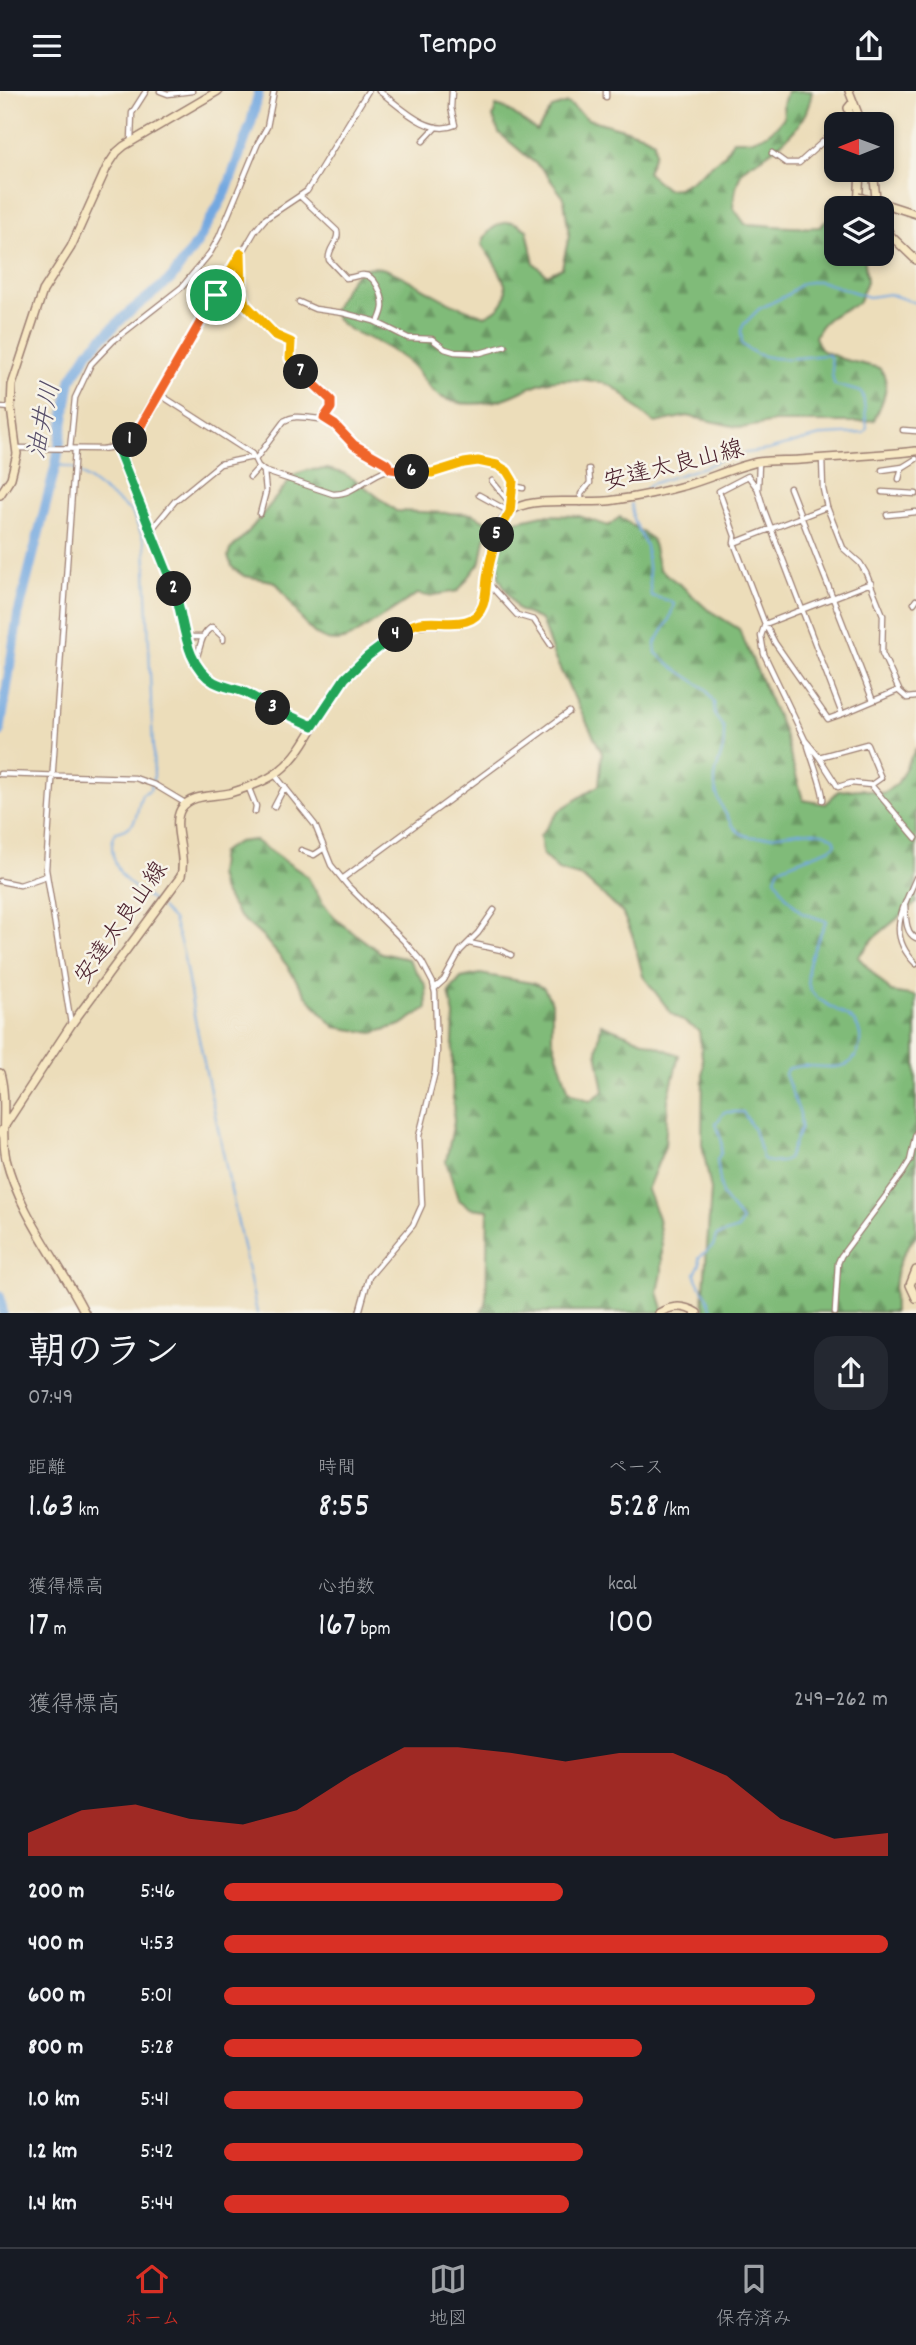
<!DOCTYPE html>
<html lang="ja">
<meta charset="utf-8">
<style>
:root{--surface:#171b24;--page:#242831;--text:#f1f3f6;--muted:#9ea1a6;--line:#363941;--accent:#d93025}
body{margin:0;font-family:Dekko,"Klee One",sans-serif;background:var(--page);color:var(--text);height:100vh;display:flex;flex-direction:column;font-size:26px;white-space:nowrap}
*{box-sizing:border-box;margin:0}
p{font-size:23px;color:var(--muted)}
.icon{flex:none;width:38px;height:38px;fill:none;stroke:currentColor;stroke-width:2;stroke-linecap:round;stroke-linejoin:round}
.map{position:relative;height:1222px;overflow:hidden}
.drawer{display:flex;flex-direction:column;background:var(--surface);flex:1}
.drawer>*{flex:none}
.needle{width:46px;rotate:269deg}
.buttons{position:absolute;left:824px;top:21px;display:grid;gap:14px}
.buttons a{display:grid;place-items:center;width:70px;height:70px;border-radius:14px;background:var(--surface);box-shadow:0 4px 10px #0003;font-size:35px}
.pin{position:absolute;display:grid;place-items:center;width:60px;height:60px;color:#fff;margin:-30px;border:4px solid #fff;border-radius:50%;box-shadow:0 2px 7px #0007}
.km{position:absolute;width:35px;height:35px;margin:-18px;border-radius:50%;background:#222;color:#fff;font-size:19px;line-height:35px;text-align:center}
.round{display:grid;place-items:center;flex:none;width:74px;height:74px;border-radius:21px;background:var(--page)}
.headline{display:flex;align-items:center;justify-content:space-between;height:119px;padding:0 28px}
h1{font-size:38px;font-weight:600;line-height:52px}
.figures{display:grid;grid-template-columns:repeat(3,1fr);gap:10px;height:119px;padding:7px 28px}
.figures div{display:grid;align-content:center}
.figures b{font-size:35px;font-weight:600}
.figures small{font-size:19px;font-weight:400}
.figures p{font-size:19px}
.chart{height:196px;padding:14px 28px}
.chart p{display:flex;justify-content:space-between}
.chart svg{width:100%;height:126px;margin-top:7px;fill:var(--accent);opacity:.7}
ul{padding:0 28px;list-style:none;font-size:23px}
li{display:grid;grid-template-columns:112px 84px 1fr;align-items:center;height:52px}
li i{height:18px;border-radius:9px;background:var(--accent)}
header{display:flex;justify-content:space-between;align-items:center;height:91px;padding:0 28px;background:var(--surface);font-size:32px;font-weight:600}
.tab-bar{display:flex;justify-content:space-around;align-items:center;height:98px;border-top:2px solid var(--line);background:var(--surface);font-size:19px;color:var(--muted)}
.tab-bar a{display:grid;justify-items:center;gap:4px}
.tab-bar .active{color:var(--accent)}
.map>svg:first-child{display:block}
</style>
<header><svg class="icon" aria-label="menu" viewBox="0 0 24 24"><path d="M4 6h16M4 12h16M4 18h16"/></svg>Tempo<svg class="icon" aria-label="share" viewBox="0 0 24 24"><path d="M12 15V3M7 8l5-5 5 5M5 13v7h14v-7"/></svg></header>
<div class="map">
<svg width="916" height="1222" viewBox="0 0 916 1222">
<defs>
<pattern id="forest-firs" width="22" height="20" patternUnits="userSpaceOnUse" patternTransform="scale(1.75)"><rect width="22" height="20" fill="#80bb79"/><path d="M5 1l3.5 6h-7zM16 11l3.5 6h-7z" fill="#6b9763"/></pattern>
</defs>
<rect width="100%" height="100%" fill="#f7f3e8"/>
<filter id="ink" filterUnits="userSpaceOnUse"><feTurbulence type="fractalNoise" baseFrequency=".0143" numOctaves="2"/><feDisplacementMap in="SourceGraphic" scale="14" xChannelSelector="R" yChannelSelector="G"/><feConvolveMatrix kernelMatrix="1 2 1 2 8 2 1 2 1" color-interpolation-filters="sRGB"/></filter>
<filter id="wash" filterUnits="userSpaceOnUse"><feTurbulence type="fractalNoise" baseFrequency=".00686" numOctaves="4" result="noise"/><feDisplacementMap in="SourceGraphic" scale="28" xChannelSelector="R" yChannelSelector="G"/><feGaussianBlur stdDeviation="1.57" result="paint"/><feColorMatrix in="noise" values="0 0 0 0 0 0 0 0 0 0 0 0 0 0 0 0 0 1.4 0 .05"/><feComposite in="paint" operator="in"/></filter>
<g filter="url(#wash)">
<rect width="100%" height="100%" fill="#ecddba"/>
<path fill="url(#forest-firs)" stroke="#656d52" stroke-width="2" d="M787,0H812C808,32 786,50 761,67C755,71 747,73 743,79C736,90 735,103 733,116L745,133C771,134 795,138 820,136L829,127L836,128V163H864L867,190L858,212C840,221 822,226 815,246L821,259L842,268L879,277C893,291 882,313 874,329L857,331H774L742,337L687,325L655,332C633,319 626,297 600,291C583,288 558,287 541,292C529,296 518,303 506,307C485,314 459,316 439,305C429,299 422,285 414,276C406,267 394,261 384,255C367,244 340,241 333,220C339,208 349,187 360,180C379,167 413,192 430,201C447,211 466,219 485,225C525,208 498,178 482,154C484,141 498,131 512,131C517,132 522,136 527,139L534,172L547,184L562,177L569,144L564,107L543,79L499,42L493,26L496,15L506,18L537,40L552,17L568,12L588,28L641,43L654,50L655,61L647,81L666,98L678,97L691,90L725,63L733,49C757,50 770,46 784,26L783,13Z
M327,378L343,382L360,392L396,420L473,423L492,434L485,448L481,470L458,500L428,505L417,503L353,545C313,565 299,519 278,494L272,490L244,485L233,477L228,466L230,459L249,440L295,383L308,379Z
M543,424L579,425L608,435L620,426L652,448L659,478L683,496L707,518L739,538L783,639L803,709L826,713L838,700L860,698L883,702L897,693L916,657V812L875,846L858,866L891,901L916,905V1145C894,1171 893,1190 894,1221H705L703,1212L711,1099L702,1053L703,975L699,940L672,923L643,885L633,846L622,821L582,786L558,779L543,764L540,745L560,719L599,694L602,662L555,568L541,529L518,519L499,487L498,462L517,430Z
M254,749L307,785L323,813L339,831L381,862L408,868L426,895L427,917L401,934L373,942L335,936L307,906L286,873L264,847L239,825L228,809L221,796L218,783L221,761L238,751Z
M480,883L532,892L544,897L552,912V947L569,1001L590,1010L604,1000L597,961L601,933L679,964L668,1009L665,1055L647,1099L658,1127L662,1154V1182L658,1201L664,1221H481L486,1214L488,1119L470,1117L458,1108L446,1070L454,1031L452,979L454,924L449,901L461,887Z"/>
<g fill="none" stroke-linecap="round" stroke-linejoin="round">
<path stroke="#73a8e0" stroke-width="2" d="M56,373L73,377L132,421L145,452L154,685L150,699L142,703C134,724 141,735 116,741C107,754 115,777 125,788C134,798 147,805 157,813
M644,399L651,393L707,375L731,364L768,359L824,344L864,342L867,337L863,304L861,301L835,294C830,285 834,273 829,264C801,265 765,276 742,253L741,239L744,233L759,218L787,204L802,192L820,190L869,206L889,203L916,212
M631,413L633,428L646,455L651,505L667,509L674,513L669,529L655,553L656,562L673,576L706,598L714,612L715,625L724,637C724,643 724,652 723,658C719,671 714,681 715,695C716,705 721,715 727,725C731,732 736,741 744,744C767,753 806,730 834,747L836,753L831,757L779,777L775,787L786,805L802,822L826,830C819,849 805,870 808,891C812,920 866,917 860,953C855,982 831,976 809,975C801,974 794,976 787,978L785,983L800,1023L801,1036L788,1068C781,1073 770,1072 763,1068L754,1039L743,1021H724L716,1033L722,1051L721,1062L717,1069L722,1104L742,1130L738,1138L716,1145L713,1155L699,1166L700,1173L695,1182L697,1190L706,1203L713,1222
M161,817L173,829L183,861L194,924L257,1222"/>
<path stroke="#73a8e0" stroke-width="10" d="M0,641L18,524L56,373L71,289L89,260L127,223L171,188L197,152L226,101L251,32L259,0
M0,1205L3,1222"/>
</g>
</g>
<g filter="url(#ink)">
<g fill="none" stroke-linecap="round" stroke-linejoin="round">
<g stroke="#9b7e72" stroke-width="7">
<path id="street" d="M160,0L168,3L192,0
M379,0C400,15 428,46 455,34L451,17L452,0
M606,0V6
M131,50L132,22L146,0
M423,50L436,36
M882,59L887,72
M772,62L786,72H799L836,39
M301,106L337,140C340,151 327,157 329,169L346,187C352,187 358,184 363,184C376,184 383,205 383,215C383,221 380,226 378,232
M241,162L242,198L245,213L275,245L291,251C291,256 290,264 291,268C298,288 331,297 331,317L324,327
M299,211L315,218L343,222L374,230L408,247L432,248L445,258L455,261L480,262L505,255
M159,303L252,363L258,375L264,380L333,403C354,404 368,384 387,379C399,375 413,383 425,383C452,383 465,364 494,374C502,376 507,379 512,386L510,421
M0,316L10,317
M903,339L916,340
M117,356L181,517L187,548L194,572L205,584L217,592L245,602L313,635
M17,357L102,358C119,356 130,351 139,338L255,140L265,128L307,100L368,0
M70,358L75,307L91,273L113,250L182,196L210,162L219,146L258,52L267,36L274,0
M255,369L284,330C294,324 301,326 311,327C342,330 333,337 352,353C364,362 380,366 391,377
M759,371L758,399L764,419L842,623L899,599L882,562L883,524L866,482L860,472L843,457L827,416L823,398L822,367
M882,379L903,376L916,368
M250,386L259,376
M899,388L902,376
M492,390L510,412
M512,395L523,397
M757,397L748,385L719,400L735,445L734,452L827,416
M790,397L873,610
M882,401L916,403
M479,404L510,421
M581,412V403L590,392L589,378
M260,423L266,400L264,381
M887,424L916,421
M151,439L175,410L220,373L253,366
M734,452L765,533L775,552L828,628L842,623
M487,491L517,524L534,529L551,554
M914,512L916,509
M187,546H202
M194,572C201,560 199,544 212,536L223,546V549
M899,600L907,607L916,606
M808,655C811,666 825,702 823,709
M819,666L838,696L851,692L871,694L881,687L867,653L819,666L805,649L764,563L761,545L765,533L871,492
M0,683L135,687L155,694L185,712
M275,684L315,734L331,774L348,795L404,850L422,871L433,892L435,902L437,960L435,981L419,1045L422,1114L413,1134L369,1186L359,1222
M871,694L916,747
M248,695L256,715L255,721
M274,716L285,695
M301,759L314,764L323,758
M916,787C902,820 886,843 916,873
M342,788L569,621
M0,790L20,794L46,785
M905,814C906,826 905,842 916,847
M469,852L501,859L511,864
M434,898L444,889L460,860L478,842L494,819
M71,933L46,778L75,358
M835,1222L838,1172L841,1165L902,1083L910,1070L916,1042"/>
</g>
<g stroke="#9b7e72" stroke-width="10">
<path id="secondary" d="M849,0L862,33
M853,33L848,17L853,11
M873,79L877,117
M888,114L916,123
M858,117L860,79
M882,128L891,145L916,169
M0,404L11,387L17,363L11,317L12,294L43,200L71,156L107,76L117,61L124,55L218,0
M0,982C8,1010 0,1040 6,1068C19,1122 60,1172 85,1222
M0,1042L71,934L181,785C187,763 171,735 181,718C191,702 215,706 230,702C246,697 265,691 278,681C306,660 318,622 339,595C355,573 379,554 402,539C425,525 455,540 473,527C497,510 481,435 516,417C538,405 587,414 615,409C637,406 666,400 687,394C711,387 734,376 758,371C772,369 786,370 800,369C839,366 878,364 916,360
M916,1179L910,1194L916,1207
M659,1222C673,1214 684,1214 697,1222"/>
</g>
<use href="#street" stroke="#fff" stroke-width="4.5"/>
<use href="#secondary" stroke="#f7e8c3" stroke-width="7"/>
<g stroke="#9b7e72" stroke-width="10" stroke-linecap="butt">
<path id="secondary-bridge" d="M858,106L888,114"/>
</g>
<use href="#secondary-bridge" stroke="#f7e8c3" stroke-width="7"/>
</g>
</g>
<g fill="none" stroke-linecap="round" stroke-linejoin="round" filter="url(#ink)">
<g stroke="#fff" stroke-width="14">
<path id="split-1" d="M130,349L139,338L216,204"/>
</g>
<g stroke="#fff" stroke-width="14">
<path id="split-2" d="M130,349L117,356L174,498"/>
</g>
<g stroke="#fff" stroke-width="14">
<path id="split-3" d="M174,498C185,528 183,573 214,591C223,596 234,597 244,601C254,606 264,612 273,617"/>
</g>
<g stroke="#fff" stroke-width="14">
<path id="split-4" d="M273,617L313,635L345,587L368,565L396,544"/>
</g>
<g stroke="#fff" stroke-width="14">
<path id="split-5" d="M396,544C404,538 411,534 420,532C442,528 473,541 483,514C486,506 486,495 487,487C489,472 493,459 497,444"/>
</g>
<g stroke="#fff" stroke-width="14">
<path id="split-6" d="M412,381L432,382L464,372L478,370L497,374L507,380L513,390L510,421L497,444"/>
</g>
<g stroke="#fff" stroke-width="14">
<path id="split-7" d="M301,281L331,309V317L324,327L335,334L354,354L386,372L391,378L412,381"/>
</g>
<g stroke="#fff" stroke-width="14">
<path id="split-8" d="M216,204L241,162L242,198L245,213L275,244L291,251L290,267L301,281"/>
</g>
<use href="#split-1" stroke="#f0652b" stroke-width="9"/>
<use href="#split-2" stroke="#22a559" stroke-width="9"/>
<use href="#split-3" stroke="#22a559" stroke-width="9"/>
<use href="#split-4" stroke="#22a559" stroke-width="9"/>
<use href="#split-5" stroke="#f5b400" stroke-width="9"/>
<use href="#split-6" stroke="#f5b400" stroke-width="9"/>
<use href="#split-7" stroke="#f0652b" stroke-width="9"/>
<use href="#split-8" stroke="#f5b400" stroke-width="9"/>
</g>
<g text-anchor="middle" stroke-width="5" stroke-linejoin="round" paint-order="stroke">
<g font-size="24" fill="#4a1f2b" stroke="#f7f3e8">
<text transform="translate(673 373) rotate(-14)" y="8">安達太良山線</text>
<text transform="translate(120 831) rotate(-55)" y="8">安達太良山線</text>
</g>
<g font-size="26" font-style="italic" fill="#584f6a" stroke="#f7f3e8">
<text transform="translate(42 329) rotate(-78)" y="9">油井川</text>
</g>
</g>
</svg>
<div class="buttons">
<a><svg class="needle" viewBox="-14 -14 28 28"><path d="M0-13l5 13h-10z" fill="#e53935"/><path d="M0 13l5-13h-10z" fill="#9ea1a6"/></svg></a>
<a><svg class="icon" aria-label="layers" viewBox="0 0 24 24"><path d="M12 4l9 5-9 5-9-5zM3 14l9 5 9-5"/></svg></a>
</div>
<div class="pin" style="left:216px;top:204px;background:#1e9e55"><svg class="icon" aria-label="arrive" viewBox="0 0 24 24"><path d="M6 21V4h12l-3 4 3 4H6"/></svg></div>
<b class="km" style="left:130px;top:349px">1</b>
<b class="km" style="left:174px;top:498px">2</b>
<b class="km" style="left:273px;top:617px">3</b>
<b class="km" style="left:396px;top:544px">4</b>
<b class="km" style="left:497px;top:444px">5</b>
<b class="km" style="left:412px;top:381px">6</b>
<b class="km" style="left:301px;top:281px">7</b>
</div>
<section class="drawer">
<div class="headline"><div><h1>朝のラン</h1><p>07:49</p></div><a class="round"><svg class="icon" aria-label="share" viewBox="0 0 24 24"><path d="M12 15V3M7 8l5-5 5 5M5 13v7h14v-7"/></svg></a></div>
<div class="figures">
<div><p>距離</p><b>1.63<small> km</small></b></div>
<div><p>時間</p><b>8:55</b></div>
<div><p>ペース</p><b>5:28<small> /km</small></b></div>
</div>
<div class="figures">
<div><p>獲得標高</p><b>17<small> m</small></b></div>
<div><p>心拍数</p><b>167<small> bpm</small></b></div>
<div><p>kcal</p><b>100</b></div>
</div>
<div class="chart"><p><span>獲得標高</span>249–262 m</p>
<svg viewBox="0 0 160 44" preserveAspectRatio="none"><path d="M0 44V36L10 28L20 26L30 31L40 33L50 28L60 16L70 6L80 6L90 8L100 11L110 8L120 8L130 16L140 31L150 38L160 36V44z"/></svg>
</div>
<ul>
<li><b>200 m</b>5:46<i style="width:51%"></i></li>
<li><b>400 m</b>4:53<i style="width:100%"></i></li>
<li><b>600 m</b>5:01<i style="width:89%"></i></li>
<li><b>800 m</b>5:28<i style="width:63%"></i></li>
<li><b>1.0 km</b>5:41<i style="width:54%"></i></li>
<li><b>1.2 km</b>5:42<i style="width:54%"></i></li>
<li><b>1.4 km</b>5:44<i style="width:52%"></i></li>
</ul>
</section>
<nav class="tab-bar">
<a class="active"><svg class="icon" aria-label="home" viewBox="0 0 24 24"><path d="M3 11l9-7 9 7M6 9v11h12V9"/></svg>ホーム</a>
<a><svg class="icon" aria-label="map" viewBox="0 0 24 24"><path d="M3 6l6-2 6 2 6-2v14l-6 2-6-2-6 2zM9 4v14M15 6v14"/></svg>地図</a>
<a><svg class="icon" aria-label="saved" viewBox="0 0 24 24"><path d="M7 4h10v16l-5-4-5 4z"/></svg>保存済み</a>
</nav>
